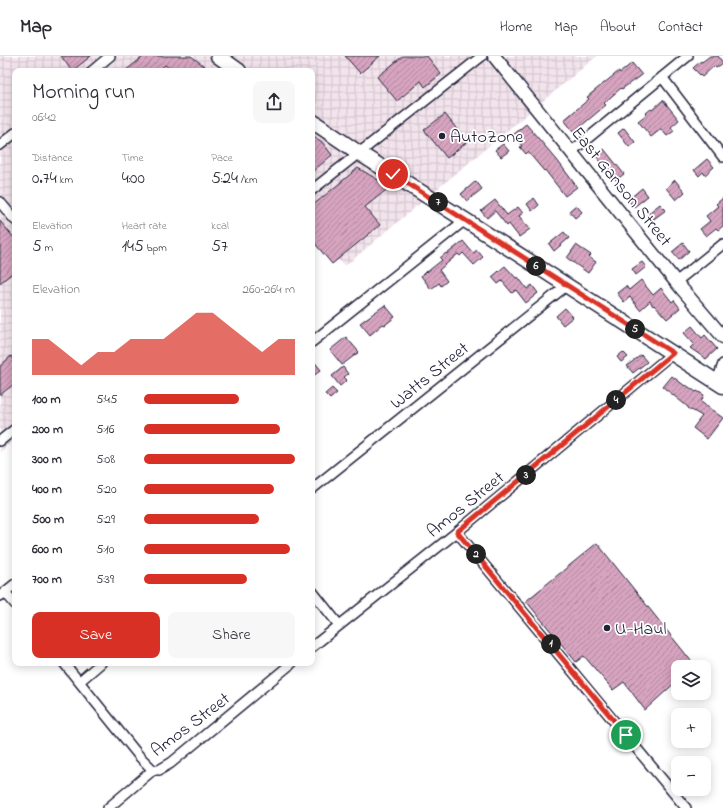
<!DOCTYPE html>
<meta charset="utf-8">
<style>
:root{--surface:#fff;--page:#f7f7f7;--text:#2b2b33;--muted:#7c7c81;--line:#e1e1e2;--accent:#d93025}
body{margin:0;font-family:"Indie Flower",sans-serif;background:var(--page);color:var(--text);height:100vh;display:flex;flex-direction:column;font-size:15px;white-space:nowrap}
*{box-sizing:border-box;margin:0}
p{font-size:13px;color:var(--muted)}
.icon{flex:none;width:22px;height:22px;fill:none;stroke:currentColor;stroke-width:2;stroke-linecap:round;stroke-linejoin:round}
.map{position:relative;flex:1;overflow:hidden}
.drawer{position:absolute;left:12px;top:12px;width:303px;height:598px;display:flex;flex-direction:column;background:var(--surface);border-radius:8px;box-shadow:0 2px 10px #0003}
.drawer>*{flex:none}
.fabs{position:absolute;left:671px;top:604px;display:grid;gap:8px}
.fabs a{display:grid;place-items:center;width:40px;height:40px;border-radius:8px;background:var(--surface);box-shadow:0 2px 10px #0003;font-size:20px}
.pin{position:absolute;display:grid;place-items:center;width:34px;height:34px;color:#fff;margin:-17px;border:2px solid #fff;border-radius:50%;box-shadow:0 1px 4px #0007}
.km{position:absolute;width:20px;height:20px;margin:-10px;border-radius:50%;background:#222;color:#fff;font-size:11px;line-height:20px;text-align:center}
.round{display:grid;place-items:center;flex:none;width:42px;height:42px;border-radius:8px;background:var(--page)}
.overview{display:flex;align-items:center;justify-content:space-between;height:68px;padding:0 20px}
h1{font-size:22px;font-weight:600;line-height:30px}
.stats{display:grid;grid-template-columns:repeat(3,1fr);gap:6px;height:68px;padding:4px 20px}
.stats div{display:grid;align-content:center}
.stats b{font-size:17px;font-weight:600}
.stats small{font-size:11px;font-weight:400}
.stats p{font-size:11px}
.chart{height:112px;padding:8px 20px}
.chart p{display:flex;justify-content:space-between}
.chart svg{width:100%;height:72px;margin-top:4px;fill:var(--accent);opacity:.7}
.primary-button{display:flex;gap:8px;margin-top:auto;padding:8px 20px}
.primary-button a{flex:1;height:46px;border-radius:8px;background:var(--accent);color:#fff;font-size:16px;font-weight:600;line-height:46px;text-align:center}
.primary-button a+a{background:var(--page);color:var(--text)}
ul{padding:0 20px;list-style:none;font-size:13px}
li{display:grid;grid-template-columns:64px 48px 1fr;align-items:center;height:30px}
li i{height:10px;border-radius:5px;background:var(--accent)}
header{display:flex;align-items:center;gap:24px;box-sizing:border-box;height:56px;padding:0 20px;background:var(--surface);border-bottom:1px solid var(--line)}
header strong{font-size:19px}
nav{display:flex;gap:22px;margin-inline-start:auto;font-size:14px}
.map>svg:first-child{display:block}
</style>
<header>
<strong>Map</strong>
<nav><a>Home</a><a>Map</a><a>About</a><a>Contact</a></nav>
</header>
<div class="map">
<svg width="723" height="752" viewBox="0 0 723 752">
<defs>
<pattern id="industrial-grid" width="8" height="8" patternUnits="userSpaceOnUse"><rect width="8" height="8" fill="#f3e4ec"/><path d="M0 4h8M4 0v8" fill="none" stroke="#d0c3cb"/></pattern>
<pattern id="building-hatch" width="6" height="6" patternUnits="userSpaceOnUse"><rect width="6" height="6" fill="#d7a4c0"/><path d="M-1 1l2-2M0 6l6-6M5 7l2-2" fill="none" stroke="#ae859d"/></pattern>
</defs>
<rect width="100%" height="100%" fill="#fff"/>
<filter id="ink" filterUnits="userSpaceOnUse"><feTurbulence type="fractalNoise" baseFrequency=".025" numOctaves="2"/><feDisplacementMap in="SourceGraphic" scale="8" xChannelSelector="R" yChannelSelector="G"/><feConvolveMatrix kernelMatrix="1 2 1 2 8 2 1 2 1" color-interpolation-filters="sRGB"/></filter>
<g filter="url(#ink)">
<path fill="url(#industrial-grid)" d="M0,0H597L345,210L312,179V15H15V383L0,396Z"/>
<path fill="url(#building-hatch)" stroke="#22223b" d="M61,0H91L72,15Z
M144,0H191L211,15H173L165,9L158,15H125Z
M345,0H380L360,17Z
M403,0H427L441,18L425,31L421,25L397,45L377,21Z
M710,0H718L723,7L716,12L714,10L702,21L693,12L701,5L702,6Z
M632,7L642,19L634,25V24L622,33L621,32L604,47L606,49L574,76L564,64L589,43L587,41L619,15L620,17Z
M663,44L679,64L671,71L674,75L667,80L661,73L651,81L638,65L647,58L646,57L651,53L652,54Z
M445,58L467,86L447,102L424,74Z
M526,68L557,104L577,131L565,140L545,114L544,115L528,96L526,98L520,91L522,90L513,79Z
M624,72L635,86L629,91L618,77Z
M312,79L322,86L332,99L312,116Z
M503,88L509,95L501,101L495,94Z
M604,93L624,118L616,124L596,100Z
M707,103L714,111L705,119L703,116L699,120L694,114Z
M358,112L390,131L365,151L380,169L332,208L312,184V150Z
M675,124L685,136L676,144L666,132Z
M476,125L482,133L467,145L461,138Z
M642,132L648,140L634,151L628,144Z
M534,142L539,149L532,155L527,148Z
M723,142V170L718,174L716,172L706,180L700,173L710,165L706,160L718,150L716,148Z
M495,144L507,159L518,151L523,157L519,160L530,173L519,181L509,168L507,170L495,155L487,162L481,155Z
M660,148L666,154L651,165L646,159Z
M576,149L582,156L575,162L569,155Z
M0,165L15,183V215L0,227Z
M564,176L569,182L554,195L549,188Z
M463,185L473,197L477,194L483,201L474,209L463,197L460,200L458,198L439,214L447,225L441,230L439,227L431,233L421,220L426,215L427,216L442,204L440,202L446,197L447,198Z
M683,187L689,195L679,204L672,196Z
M576,189L591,199L589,201L596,206L588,217L567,202Z
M642,206L646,211L636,219L632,213Z
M505,210L516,222L518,221L527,233L532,229L538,237L526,247L516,234L512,237L502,225L498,228L492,221Z
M641,224L653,239L661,232L672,246L674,244L680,252L667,263L654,249L653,250L650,245L640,254L630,241L624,246L617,237L626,230L629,234Z
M385,249L395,261L385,269L383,268L370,279L360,267Z
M565,252L573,261L563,269L556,260Z
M692,270L702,282L705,279L717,293L706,303L690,292L694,288L684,277Z
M346,281L359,296L342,309L330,294Z
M623,296L628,301L621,306L617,301Z
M641,299L647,306L633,317L627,310Z
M11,300L15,305V327L0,339V310Z
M312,303L321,314L312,321Z
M343,311L348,318L344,321L347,324L340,330L332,320Z
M672,320L685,330L686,329L696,336L697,335L704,339L701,346L723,362L707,383L693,372L702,360L688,352V351L663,331Z
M332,332L337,337L330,343L325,338Z
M597,487L696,611H678V624L645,654L624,626L613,634L584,600L576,606L526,545Z"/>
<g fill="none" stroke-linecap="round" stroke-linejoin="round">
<g stroke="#22223b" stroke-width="12">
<path id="street" d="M92,15L110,0
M662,21L723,101
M0,89L15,77
M571,96L688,0
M312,134L482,0
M0,146L15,164
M676,226L723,188
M312,286L465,164
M717,325L723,308
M0,385L15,373
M312,433L566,230
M457,476L686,752
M312,535L339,569
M5,536L15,548
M0,540L15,528
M312,591L457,476L673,297
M64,607L139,700L153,714
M80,625L101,607
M108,752L153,714H159L171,707L292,607"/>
</g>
<g stroke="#22223b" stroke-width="15">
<path id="secondary" d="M494,0L676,226L723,281"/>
</g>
<g stroke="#22223b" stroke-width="17">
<path id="primary" d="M218,0L239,15
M312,65L359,97L465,164L723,330"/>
</g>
<use href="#street" stroke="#fff" stroke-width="9"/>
<use href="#secondary" stroke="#fff" stroke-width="12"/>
<use href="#primary" stroke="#fff" stroke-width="14"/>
</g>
</g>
<g fill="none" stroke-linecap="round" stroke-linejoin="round" filter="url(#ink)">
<g stroke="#fff" stroke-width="8">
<path id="route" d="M393,118L673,297L457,476L626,679"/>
</g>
<use href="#route" stroke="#d93025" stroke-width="5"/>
</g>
<g fill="#22223b" stroke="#fff" stroke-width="1.5">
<circle cx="442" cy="80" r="4"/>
<circle cx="607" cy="572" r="4"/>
</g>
<g text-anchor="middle" stroke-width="3.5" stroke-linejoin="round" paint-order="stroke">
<g font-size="18" fill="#22223b" stroke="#fff" text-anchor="start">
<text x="450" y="86">AutoZone</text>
<text x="615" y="578">U-Haul</text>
</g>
<g font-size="18" fill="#22223b" stroke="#fff">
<text transform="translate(622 130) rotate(51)" y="6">East Ganson Street</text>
<text transform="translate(429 319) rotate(-39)" y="6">Watts Street</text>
<text transform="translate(465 448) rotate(-39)" y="6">Amos Street</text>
<text transform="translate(190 668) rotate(-37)" y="6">Amos Street</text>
</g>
</g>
</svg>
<div class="fabs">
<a><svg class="icon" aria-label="layers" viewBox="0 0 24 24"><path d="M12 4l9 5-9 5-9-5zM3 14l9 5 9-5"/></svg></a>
<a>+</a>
<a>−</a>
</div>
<div class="pin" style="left:626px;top:679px;background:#1e9e55"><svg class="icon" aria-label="arrive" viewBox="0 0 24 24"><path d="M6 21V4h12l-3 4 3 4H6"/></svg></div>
<div class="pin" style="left:393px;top:118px;background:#d93025"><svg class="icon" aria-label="check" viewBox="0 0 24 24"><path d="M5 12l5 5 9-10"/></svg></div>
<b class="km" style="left:551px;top:588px">1</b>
<b class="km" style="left:476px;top:498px">2</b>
<b class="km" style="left:526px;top:419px">3</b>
<b class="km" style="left:616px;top:344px">4</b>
<b class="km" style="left:635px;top:273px">5</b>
<b class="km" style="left:536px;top:210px">6</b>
<b class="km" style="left:438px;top:146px">7</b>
<section class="drawer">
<div class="overview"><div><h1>Morning run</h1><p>06:42</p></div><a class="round"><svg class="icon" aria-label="share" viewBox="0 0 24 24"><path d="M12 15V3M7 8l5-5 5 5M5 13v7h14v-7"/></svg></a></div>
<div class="stats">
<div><p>Distance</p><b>0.74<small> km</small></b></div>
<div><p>Time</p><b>4:00</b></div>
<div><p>Pace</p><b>5:24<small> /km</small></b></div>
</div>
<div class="stats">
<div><p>Elevation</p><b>5<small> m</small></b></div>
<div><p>Heart rate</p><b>145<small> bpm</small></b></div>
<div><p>kcal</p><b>57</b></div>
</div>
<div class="chart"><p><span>Elevation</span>260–264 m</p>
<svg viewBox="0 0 160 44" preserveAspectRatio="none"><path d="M0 44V22L10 22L20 30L30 38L40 30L50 30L60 22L70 22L80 22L90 14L100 6L110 6L120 14L130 22L140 30L150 22L160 22V44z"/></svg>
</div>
<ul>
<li><b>100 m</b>5:45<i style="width:63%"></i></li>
<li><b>200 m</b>5:16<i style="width:90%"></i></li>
<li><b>300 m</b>5:08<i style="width:100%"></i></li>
<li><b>400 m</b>5:20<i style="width:86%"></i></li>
<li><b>500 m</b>5:29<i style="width:76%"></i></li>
<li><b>600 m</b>5:10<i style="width:97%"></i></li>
<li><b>700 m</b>5:39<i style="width:68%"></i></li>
</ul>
<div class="primary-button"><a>Save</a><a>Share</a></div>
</section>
</div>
